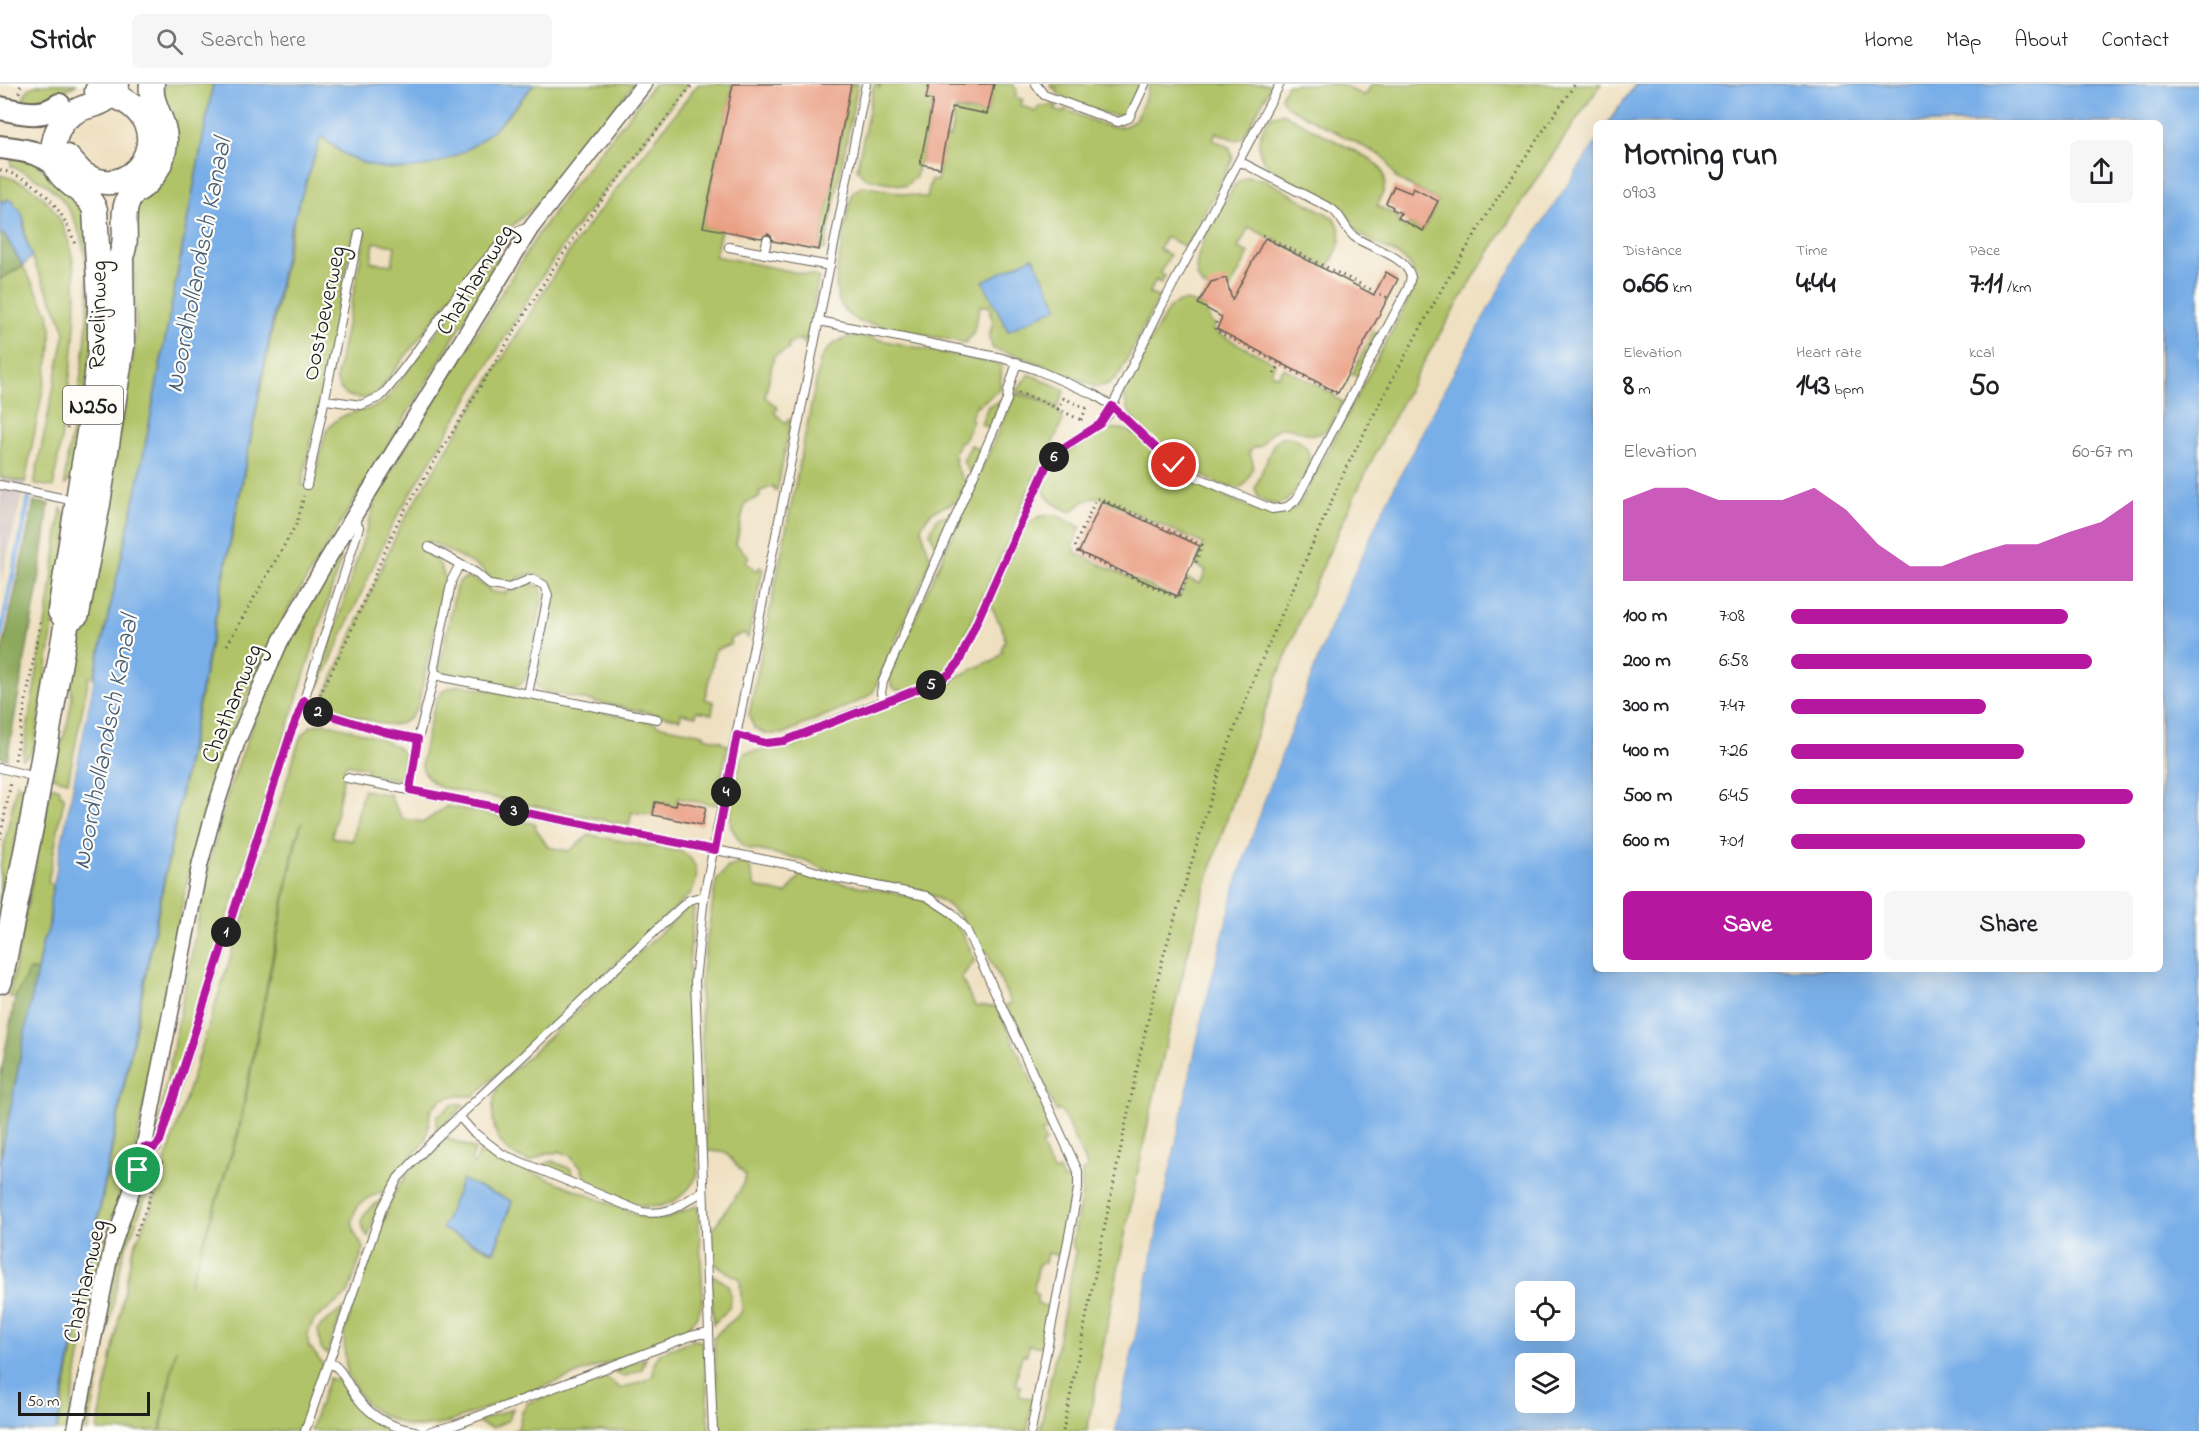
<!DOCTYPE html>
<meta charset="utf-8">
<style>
:root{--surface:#fff;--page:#f6f6f6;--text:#202124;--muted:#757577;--line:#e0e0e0;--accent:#b5179e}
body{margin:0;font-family:"Indie Flower",sans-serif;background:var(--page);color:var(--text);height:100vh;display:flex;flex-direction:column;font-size:22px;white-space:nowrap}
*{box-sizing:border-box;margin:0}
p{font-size:20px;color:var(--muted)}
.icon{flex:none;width:33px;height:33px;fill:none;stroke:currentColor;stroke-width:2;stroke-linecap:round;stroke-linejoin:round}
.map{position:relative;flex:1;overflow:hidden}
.drawer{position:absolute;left:1593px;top:36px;width:570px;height:852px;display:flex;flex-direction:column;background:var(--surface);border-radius:9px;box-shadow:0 6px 24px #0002}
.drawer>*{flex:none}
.buttons{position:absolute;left:1515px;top:1197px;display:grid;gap:12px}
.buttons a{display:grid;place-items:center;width:60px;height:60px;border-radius:9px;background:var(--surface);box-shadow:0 6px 24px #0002;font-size:30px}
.scale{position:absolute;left:18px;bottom:15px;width:132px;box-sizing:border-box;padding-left:6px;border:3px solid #1c1c1c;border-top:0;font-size:16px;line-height:21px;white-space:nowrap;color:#1c1c1c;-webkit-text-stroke:4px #fdfcf7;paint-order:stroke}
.pin{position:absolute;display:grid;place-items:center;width:51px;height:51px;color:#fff;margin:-26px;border:3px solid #fff;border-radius:50%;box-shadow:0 2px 6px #0007}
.km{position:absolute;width:30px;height:30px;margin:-15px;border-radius:50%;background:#222;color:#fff;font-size:16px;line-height:30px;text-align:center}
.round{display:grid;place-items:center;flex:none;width:63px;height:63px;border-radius:9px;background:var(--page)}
.overview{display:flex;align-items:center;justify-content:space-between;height:102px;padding:0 30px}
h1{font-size:33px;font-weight:700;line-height:45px}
.stats{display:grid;grid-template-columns:repeat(3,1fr);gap:9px;height:102px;padding:6px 30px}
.stats div{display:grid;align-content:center}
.stats b{font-size:30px;font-weight:700}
.stats small{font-size:16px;font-weight:400}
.stats p{font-size:16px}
.chart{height:168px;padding:12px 30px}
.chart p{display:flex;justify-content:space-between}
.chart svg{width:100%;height:108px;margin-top:6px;fill:var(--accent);opacity:.7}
.cta{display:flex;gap:12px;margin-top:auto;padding:12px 30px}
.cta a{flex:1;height:69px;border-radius:9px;background:var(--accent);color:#fff;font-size:24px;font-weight:700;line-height:69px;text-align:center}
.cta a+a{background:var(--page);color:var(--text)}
ul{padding:0 30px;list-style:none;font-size:20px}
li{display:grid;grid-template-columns:96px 72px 1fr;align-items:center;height:45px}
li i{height:15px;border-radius:8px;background:var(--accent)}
header{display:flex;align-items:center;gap:36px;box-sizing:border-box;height:84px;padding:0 30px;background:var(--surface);border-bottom:2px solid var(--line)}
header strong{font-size:28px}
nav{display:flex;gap:33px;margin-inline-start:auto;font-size:21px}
.search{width:420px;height:54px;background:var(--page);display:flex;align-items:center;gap:15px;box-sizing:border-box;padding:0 21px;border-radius:9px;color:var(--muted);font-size:22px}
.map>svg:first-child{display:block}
</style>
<header>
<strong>Stridr</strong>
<div class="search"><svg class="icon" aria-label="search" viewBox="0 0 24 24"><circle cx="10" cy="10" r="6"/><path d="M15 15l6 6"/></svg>Search here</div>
<nav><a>Home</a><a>Map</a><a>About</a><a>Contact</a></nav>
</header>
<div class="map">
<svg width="2199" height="1347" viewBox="0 0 2199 1347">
<rect width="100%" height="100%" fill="#fdfcf7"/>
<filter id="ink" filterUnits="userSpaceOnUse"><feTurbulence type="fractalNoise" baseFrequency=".0167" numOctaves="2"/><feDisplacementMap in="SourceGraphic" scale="12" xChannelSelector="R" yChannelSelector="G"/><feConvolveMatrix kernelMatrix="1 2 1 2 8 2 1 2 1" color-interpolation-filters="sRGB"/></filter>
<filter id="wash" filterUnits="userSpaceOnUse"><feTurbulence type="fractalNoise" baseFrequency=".008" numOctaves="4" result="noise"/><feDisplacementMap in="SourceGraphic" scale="24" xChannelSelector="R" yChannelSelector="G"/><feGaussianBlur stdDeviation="1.35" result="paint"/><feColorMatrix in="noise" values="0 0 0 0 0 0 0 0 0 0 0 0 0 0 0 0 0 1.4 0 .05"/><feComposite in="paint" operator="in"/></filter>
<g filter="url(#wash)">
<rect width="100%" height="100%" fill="#efe0c1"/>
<path fill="#cfc0bb" d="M0,394L25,399L0,502Z"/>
<path fill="#b0c367" stroke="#667042" stroke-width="1.5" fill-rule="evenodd" d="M44,0H77L41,19L22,20C25,6 29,2 44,0Z
M164,0H213L137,405L94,594L89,593L68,697L52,693L68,637L72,614L70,592L88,512L132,281L136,245L132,136L163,12Z
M534,0H634L542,116L491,160L378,308C362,319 341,315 336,295L366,148L354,146L302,401L312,404L326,347C345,321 363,333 385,317L491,177L498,173L501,176L290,522C261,580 233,639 213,701C177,815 163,935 138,1052C130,1091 112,1126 103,1164C87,1224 78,1286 67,1347H57L294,134L321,52C372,102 440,91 491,48C508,34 521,16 534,0ZM374,158L395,162L392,181L371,178Z
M654,0H688L573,147L537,200L393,439L318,605L319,595L379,406L537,152L566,110Z
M698,0H733L703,143L721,146L715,172L819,193L806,259L804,260L802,255L788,260L789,265L774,272L765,313L778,324L774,328L785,339L789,335L791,336L777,407H775L773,402L759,408L760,413L745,419L736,460L749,473L745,477L756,487L760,483L763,485L748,554L744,549L730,555L731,560L715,566L705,615L714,618L712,630L697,627L696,632L681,629L680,635L542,607L537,602L535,597C539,577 554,526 551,509C550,496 536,487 524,492C519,493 516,497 512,500L491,496L481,484L429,457L424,467C437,475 443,482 445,497L418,622C413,631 408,638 398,640C383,644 333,626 323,616L400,442L558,184L583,148Z
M851,0H858L825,165L819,166Z
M874,0H879V5L881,0H929L934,13L920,79L918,80L916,93L905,102L865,94L857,85Z
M994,0H1013L1017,7L1015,13L1023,16L1020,21L1036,28L1039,22L1057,21L1055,26L1063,29L1065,25C1084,32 1119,55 1135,35C1142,25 1146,11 1150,0H1272L1243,54L1235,56L1216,48L1213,55L1230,64L1233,75L1186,163L1166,153L1159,165L1170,171L1160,189L1165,192L1161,199L1156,196L1149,210L1159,213L1119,291L1108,300L1096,303L1026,274L993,265L989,254L993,237L989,228L992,227L989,222H980L973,250L965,259L861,238C824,223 838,184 843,154C846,139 848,123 853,108L863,102L927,114L931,96L937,97L946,53H950L955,25L987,30Z
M1050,0H1139C1136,9 1133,24 1125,30C1115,37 1064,15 1055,7L1057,4H1052Z
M1287,0H1340L1365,12L1372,0H1601C1533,98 1467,198 1410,303C1331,448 1269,605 1218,762C1202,810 1190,861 1178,910C1142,1055 1115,1201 1087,1347H1040L1076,1168L1072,1161L1082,1109V1087L1088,1084L1061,1026L1056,1027L1006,922L1011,919L986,867L981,869C966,836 955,820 920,806L832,789L805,776L747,764L740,758L731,743L730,732L741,674L746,668L790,664L936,603L990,577L992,579L1003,567L1001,565L1005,557L1004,549L990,519L1022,447L1031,437L1040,432L1055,431L1081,443L1073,460L1077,470L1178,515L1188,495L1200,500L1206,486L1196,481L1203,460L1099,413L1084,417L1071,428C1058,423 1039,414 1045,396C1050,382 1067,368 1079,361C1092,353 1106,342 1121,345C1143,349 1158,375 1175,387C1187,396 1258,429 1271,430C1282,431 1292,427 1300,419L1413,207C1424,169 1380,168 1359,149C1351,142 1349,130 1340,123C1308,100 1228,87 1271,32L1282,29L1372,76C1391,89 1386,105 1377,122L1399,133L1397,137L1401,139L1400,141L1406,145L1409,140L1423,147L1438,117L1396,94L1386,76L1382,72L1286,22L1281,13Z
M11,73L35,78L83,122L94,245L71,395L65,401C64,384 70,364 72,347C82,283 105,179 66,121C51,99 34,93 11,82Z
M0,91C93,112 78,228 69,299C64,333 60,369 53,403L34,400L65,248C56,215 21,169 25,137L7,115L6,118L0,117Z
M1248,93L1266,96L1334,134C1348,152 1337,166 1328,184L1249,143L1238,164L1249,169L1231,203C1220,207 1208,209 1201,199C1183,177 1222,124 1234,102L1239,97Z
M23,182L49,230L51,245V263L25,398L0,393V195Z
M1187,217L1204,223L1211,238L1215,241L1213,247L1275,279L1271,289L1278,292L1284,284L1335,311L1334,313L1343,318C1338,326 1334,340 1326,346C1304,364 1286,320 1261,362L1252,364L1249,370C1258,380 1249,396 1241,404C1210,407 1122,344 1125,311C1126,295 1160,241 1169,224L1179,218Z
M1374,247L1379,249L1357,293L1352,290Z
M861,252L1002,281L1000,305L979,321L977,320L970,335L973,336L963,358L960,357L953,372L956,373L955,380L965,399L958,416C939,428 932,420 921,444L931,477L873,608L864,615L782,650H766L754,644L749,631L820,277C828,261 842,252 861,252Z
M1029,290L1065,306L1057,324L1035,312L1016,307Z
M1015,310C1031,313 1057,318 1063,336L1046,374L1040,380L1015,436V440L1009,455L952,580C943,592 891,625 889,593Z
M1002,316L990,344L981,340L988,322Z
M1281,353C1297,351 1314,364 1308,382C1307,386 1304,391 1302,395C1292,416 1281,428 1258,414L1255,404L1273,361Z
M971,361L980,366L970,389L963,377Z
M61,424L66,433L68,446L35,659L29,672L22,675L50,512Z
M953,429L937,464L930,449L937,434Z
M339,472L341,475L166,1028L158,1051L156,1052L209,780L229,705L253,641L281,576L301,536Z
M467,494L474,495L489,505V507L505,510V508L517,506L528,499L540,502L543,511L527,592L520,601L511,603L446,590L439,585L456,503L460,497Z
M461,601L656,639V641L704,650V653L722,657V659L728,661L715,721L678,714L673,735L667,734L669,720L655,718L653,731L632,728L629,741L440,703C433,699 424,692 422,683C421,673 434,617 440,610C445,604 453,602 461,601Z
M324,639C341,643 395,655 403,669C408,678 406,688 403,697L366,690L367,684L346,680L332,753L352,757L363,706L391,711V715L403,735H406L424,738L447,722L536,740L535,743L548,763L569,767L589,751L683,768C699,779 700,794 690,810L474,1012H453L442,1015L431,1025L426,1057L402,1083L386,1106L368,1114L357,1122L352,1137L355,1150L364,1164L348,1210L314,1236L309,1248L307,1249L309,1264H311L323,1281L301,1347H161L176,1264L160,1347H97L132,1168L150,1126L300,654L311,642ZM302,738L296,758L239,1048L189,1202L238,1048L295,758Z
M17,699L21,704L23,715L0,837V782Z
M51,702L60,705V710L64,712V715L48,798L53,800L48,848L43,856L37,887L29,886L15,914L9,913Z
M742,779L749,781L755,803L786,810L801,791L919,814C951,828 962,844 975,876L961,894L975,922L997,923L1053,1043L1041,1049L1046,1058L1041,1060L1045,1069L1044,1070L1054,1088L1059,1086L1063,1096L1074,1091V1094L1061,1172L1047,1169L1045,1179H1039L1033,1209L1038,1210L1037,1220L1051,1223L1043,1263L1029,1261L1027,1271H1022L1020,1280H1019L1016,1301L1021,1302L1019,1312L1033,1315L1027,1347H718L714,1254C722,1242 734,1238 742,1227L740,1195C711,1179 711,1182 710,1149L740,1106L746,1092L725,1068L708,1067L706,1064L700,899L716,797L728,783Z
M689,822L694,823L689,880L698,1087C696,1096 690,1104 683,1110C654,1138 618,1113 587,1100L581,1083L572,1075L573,1073L559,1067L557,1069H546L530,1078C524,1075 517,1073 512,1070C490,1054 488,1022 500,999Z
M455,1020L464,1021L436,1048L437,1033L450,1022Z
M444,1053L475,1065L471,1078L474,1080L480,1067L645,1134L666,1135L698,1121L703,1214C699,1237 685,1249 665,1257L444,1340L418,1343L405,1341L384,1332L372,1325L361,1313L348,1291L345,1274L344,1249L393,1111L412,1083ZM482,1104L512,1118L495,1166L493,1168L442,1145Z
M158,1072L145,1116L123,1171L88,1347H83L118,1171L148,1079Z
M552,1077L571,1085L575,1096L541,1082Z
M381,1117L368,1153C355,1136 365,1125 381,1117Z
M711,1190L727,1200C737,1220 727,1227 713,1240Z
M343,1225L327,1270L321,1265L318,1246L322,1240Z
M693,1256L701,1257L705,1264L709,1347H513L518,1345L522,1328L527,1319L599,1292L608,1295L621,1305L648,1295L653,1291L654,1280L660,1269Z
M646,1274L642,1285L624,1293L612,1287Z
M329,1294L340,1297C354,1319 369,1337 394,1347H310Z
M513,1324L509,1336L492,1344L476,1338Z"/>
<path fill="#8ca95c" stroke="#54623c" stroke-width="1.5" d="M0,150L5,151L23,182L0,195Z
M34,418L49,420L39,496L7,675L0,673V578Z
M29,886L37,887L0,1079V995L15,914Z"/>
<path fill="#79afe8" stroke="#4a6682" stroke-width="1.5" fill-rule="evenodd" d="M213,0H534C521,15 509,31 494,45C454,82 397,99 346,71C337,66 329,58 321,52L289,150L252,346L56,1347H0V1079L43,856C51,844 51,831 50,817L94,594L137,405Z
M1636,0H2199V1347H1115L1202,931L1238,791L1265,714L1330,542L1383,424L1442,309L1502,199L1596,57V885H2160V39H1608ZM1526,1208H1564V1246H1526ZM1526,1280H1564V1318H1526Z
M7,115L14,117V120C25,129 23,134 24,147C24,155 30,165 32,172L23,182L5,151L0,150V117L6,118Z
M1033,173L1058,223L1008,247L983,197Z
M462,1096L512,1117L494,1167L442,1145Z"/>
<path fill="#efe0c1" d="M1596,54V57L1502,199L1442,309L1383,424L1330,542L1265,714L1238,791L1202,931L1115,1347H1112L1200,931L1235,790L1262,713L1328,541L1380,423L1439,308L1499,198L1561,103Z
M91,593L94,594L53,800L50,799Z"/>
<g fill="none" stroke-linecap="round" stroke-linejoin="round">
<path stroke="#79afe8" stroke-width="5" d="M0,554L29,414"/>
</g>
<g id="blocks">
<path fill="#eaa085" d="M733,0H851L819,166L773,157L771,152L768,150L761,154L703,143Z
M929,0H994L987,30L952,23L940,84L920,80L933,16L926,15Z
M1394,102L1411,109L1413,104L1438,117L1423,147L1398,134L1401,129L1392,125L1393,123L1386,119Z
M1265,154L1374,211L1386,188L1398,195L1338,309L1217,245L1222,233L1198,220L1211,198L1226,194L1232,216Z
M1102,417L1200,462L1177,512L1079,468Z
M677,717L706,723L702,741L653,731L655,718L676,722Z"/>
</g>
</g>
<g filter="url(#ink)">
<use href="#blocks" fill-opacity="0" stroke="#666156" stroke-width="1.5"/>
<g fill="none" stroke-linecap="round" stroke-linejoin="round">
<g stroke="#666156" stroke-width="10">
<path id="service" d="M1036,0L1044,11L1118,38L1129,34L1145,0
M729,163L830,182
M764,170L767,156
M819,237L1002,274L1037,286L1095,311L1112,322L1174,381L1185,388L1272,425L1287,423L1295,417L1299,411L1408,204L1411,193C1406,172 1373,165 1356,154C1345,147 1343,133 1332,125L1239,77
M326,316L361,321L380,313C409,287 496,139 530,144
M0,401L75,417
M307,401L359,149
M429,463L476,489L490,501L509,504L531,495L544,501L548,511L528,610
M435,589L442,593L657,635
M304,616L313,626L384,648L418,655
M884,617L881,609L883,597L1007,316L1008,307L1017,278
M737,651L766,659L784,657L884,617L904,612L939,597L947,593L959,578L1046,383L1064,363L1100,340L1108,331L1161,223L1280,0
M0,684L36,693
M347,694L802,783L832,793L926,812L952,829L966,845L1078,1087V1105L1031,1347
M409,706L418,655L435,589L434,583L452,495L460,480
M459,1032L472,1047L502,1070L642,1128C670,1132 681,1120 703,1107
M144,1063H157L173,1019L290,651L304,616L356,453L359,443L353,434
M329,1278C340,1283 344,1293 350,1303C364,1328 387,1343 415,1347
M305,1347L382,1125L398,1094L432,1058L668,835L689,816L704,812
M431,1347L455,1341L691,1252L709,1248
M713,1347L695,897L704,812L866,0"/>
</g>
<g stroke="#666156" stroke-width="18">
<path id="minor" d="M75,1347L111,1167L135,1097L144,1063L200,780L214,728L237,658L280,558L327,476L531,144L644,0"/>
</g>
<g stroke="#666156" stroke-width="26">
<path id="secondary" d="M0,24C21,28 40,35 59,21
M0,63C19,66 42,67 56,82"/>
</g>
<g stroke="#666156" stroke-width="27">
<path id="primary" d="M67,73C73,79 77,85 83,90C140,127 191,26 97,7
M67,537L60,527L90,342L100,268V216L95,126C87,106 64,101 56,82C49,64 56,39 73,29C92,16 103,27 117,0
M0,897L33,733L67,537L77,530L98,420L122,262L121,172C130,154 119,132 129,114C132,108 138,106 143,102C156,91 164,75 165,58C166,36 149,21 152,0"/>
</g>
<path stroke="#666156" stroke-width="3" stroke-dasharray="1.5 4.5" stroke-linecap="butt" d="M19,9L21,0
M0,86C39,95 62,123 75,160
M1262,151L1390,215
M1216,238L1215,246L1339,311
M1274,290L1281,279
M1018,309C1041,315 1061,327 1083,337
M1063,314L1086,324
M1058,326L1064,311
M1081,336L1088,321
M67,345L69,330
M1187,494L1178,514L1078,469L1075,461L1096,415L1099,414L1202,461L1195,481
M227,561L297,439L304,412
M320,611L350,549L398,437L550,189L588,134L693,0
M15,676L41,535
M0,755L11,698
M135,1152L148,1120L163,1074
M1063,1347L1140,970L1163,873L1221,681L1256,589L1346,384L1393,294L1443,203L1498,113L1575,0"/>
<use href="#service" stroke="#fff" stroke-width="8"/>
<use href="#minor" stroke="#fff" stroke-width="15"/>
<use href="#secondary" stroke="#fff" stroke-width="22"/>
<use href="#primary" stroke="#fff" stroke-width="24"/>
</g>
</g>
<g fill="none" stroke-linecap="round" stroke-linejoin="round" filter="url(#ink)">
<g stroke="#fff" stroke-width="12">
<path id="route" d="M138,1086L144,1063L154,1064L160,1057L290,651L304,616L313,626L384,648L418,655L410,706L715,766L737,651L766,659L784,657L939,597L950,589L959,578L1046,383L1064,363L1100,340L1112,322L1174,381"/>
</g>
<use href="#route" stroke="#b5179e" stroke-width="8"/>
</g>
<g text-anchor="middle" stroke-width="4.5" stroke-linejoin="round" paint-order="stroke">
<rect fill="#fdfcf7" stroke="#605f5e" stroke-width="1.5" x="63" y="302" width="60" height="38" rx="4.5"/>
<g font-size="22" font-weight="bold" fill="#1c1c1c">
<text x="93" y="329">N250</text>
</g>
<g font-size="24" fill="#1c1c1c" stroke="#fdfcf7">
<text transform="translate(474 195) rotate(-58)" y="8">Chathamweg</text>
<text transform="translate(323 229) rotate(-78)" y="8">Oostoeverweg</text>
<text transform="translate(97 231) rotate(-89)" y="8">Ravelijnweg</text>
<text transform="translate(231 619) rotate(-68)" y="8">Chathamweg</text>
<text transform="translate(84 1197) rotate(-77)" y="8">Chathamweg</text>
</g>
<g font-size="26" font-style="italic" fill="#465e78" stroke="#fdfcf7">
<text transform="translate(197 181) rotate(-79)" y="9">Noordhollandsch Kanaal</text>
<text transform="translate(104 658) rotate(-79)" y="9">Noordhollandsch Kanaal</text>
</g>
</g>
</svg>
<div class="buttons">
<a><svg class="icon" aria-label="locate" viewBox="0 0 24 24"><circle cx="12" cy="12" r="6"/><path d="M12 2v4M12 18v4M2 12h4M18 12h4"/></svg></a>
<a><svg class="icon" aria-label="layers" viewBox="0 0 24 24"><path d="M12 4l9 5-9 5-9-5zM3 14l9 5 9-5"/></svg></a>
</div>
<div class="scale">50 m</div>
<div class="pin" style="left:138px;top:1086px;background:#1e9e55"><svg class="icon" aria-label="arrive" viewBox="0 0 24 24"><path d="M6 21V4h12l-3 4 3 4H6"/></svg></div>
<div class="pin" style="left:1174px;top:381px;background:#d93025"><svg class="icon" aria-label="check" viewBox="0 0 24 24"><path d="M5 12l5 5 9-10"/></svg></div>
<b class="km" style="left:226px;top:848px">1</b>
<b class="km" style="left:318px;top:628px">2</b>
<b class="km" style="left:514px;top:727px">3</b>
<b class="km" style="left:726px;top:708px">4</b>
<b class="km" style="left:931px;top:601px">5</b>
<b class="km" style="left:1054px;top:373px">6</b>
<section class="drawer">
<div class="overview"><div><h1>Morning run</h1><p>09:03</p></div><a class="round"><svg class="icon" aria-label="share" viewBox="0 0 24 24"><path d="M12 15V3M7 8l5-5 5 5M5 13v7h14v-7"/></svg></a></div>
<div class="stats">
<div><p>Distance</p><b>0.66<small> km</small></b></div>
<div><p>Time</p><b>4:44</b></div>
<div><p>Pace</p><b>7:11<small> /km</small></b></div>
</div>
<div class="stats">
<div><p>Elevation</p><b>8<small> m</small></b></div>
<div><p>Heart rate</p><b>143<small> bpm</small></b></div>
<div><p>kcal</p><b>50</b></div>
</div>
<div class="chart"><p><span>Elevation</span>60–67 m</p>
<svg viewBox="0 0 160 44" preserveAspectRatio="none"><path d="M0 44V11L10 6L20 6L30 11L40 11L50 11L60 6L70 15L80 29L90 38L100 38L110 33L120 29L130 29L140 24L150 20L160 11V44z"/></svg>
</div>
<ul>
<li><b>100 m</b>7:08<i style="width:81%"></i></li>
<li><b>200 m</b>6:58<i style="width:88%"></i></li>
<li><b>300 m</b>7:47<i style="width:57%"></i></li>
<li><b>400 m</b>7:26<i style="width:68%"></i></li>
<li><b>500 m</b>6:45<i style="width:100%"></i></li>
<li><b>600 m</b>7:01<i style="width:86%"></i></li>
</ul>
<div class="cta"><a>Save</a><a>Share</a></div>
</section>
</div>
